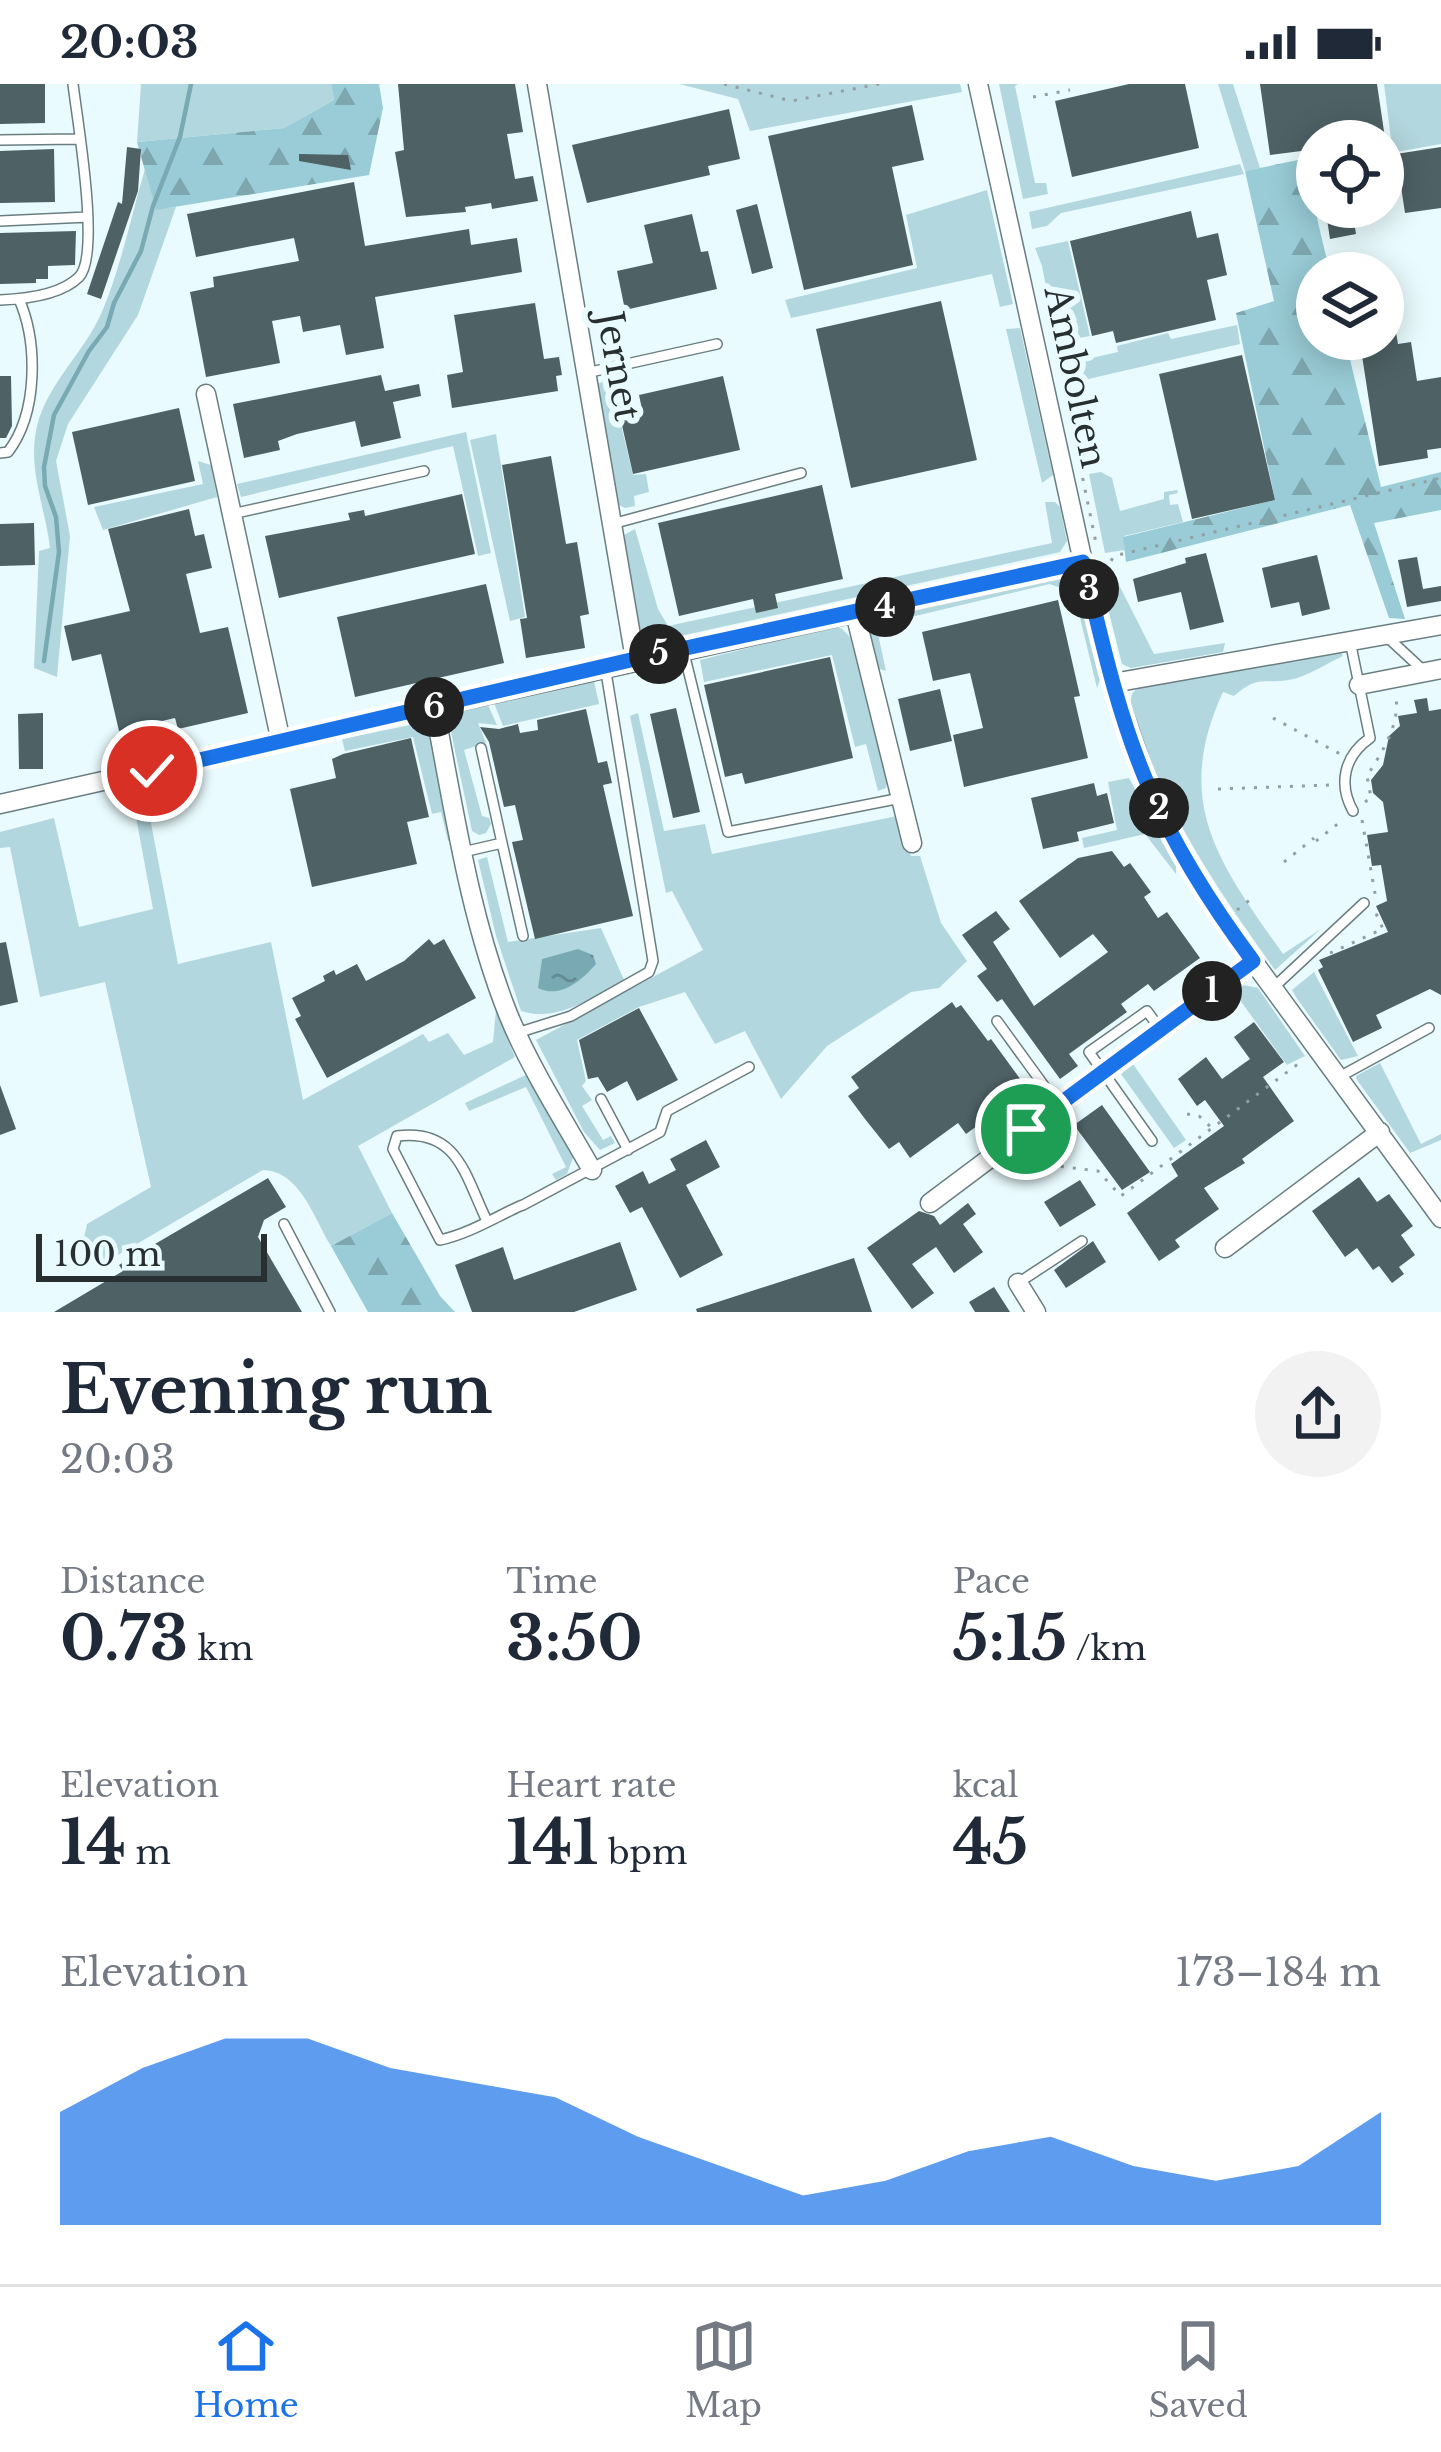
<!DOCTYPE html>
<meta charset="utf-8">
<style>
:root{--surface:#fff;--page:#f2f2f3;--text:#1f2937;--muted:#747a83;--line:#e0e1e3;--accent:#1a73e8}
body{margin:0;font-family:"Libre Baskerville",serif;background:var(--page);color:var(--text);height:100vh;display:flex;flex-direction:column;font-size:45px;white-space:nowrap}
*{box-sizing:border-box;margin:0}
p{font-size:39px;color:var(--muted)}
.icon{flex:none;width:66px;height:66px;fill:none;stroke:currentColor;stroke-width:2;stroke-linecap:round;stroke-linejoin:round}
.map{position:relative;height:1228px;overflow:hidden}
.sheet{display:flex;flex-direction:column;background:var(--surface);flex:1}
.sheet>*{flex:none}
.tools{position:absolute;left:1296px;top:36px;display:grid;gap:24px}
.tools a{display:grid;place-items:center;width:108px;height:108px;border-radius:50%;background:var(--surface);box-shadow:0 6px 30px #0003;font-size:60px}
.scale{position:absolute;left:36px;bottom:30px;width:231px;box-sizing:border-box;padding-left:12px;border:6px solid #272f31;border-top:0;font-size:33px;line-height:42px;white-space:nowrap;color:#272f31;-webkit-text-stroke:9px #e9fbfe;paint-order:stroke}
.pin{position:absolute;display:grid;place-items:center;width:102px;height:102px;color:#fff;margin:-51px;border:6px solid #fff;border-radius:50%;box-shadow:0 3px 12px #0007}
.km{position:absolute;width:60px;height:60px;margin:-30px;border-radius:50%;background:#222;color:#fff;font-size:33px;line-height:60px;text-align:center}
.round{display:grid;place-items:center;flex:none;width:126px;height:126px;border-radius:63px;background:var(--page)}
.head{display:flex;align-items:center;justify-content:space-between;height:204px;padding:0 60px}
h1{font-size:66px;font-weight:800;line-height:90px}
.stats{display:grid;grid-template-columns:repeat(3,1fr);gap:18px;height:204px;padding:12px 60px}
.stats div{display:grid;align-content:center}
.stats b{font-size:60px;font-weight:800}
.stats small{font-size:33px;font-weight:400}
.stats p{font-size:33px}
.chart{height:336px;padding:24px 60px}
.chart p{display:flex;justify-content:space-between}
.chart svg{width:100%;height:216px;margin-top:12px;fill:var(--accent);opacity:.7}
.status{display:flex;justify-content:space-between;align-items:center;height:84px;padding:0 60px;background:var(--surface);direction:ltr}
.status svg{height:33px;fill:currentColor}
.tabs{display:flex;justify-content:space-around;align-items:center;height:168px;border-top:3px solid var(--line);background:var(--surface);font-size:33px;color:var(--muted)}
.tabs a{display:grid;justify-items:center;gap:6px}
.tabs .on{color:var(--accent)}
.map>svg:first-child{display:block}
</style>
<div class="status"><b>20:03</b><svg viewBox="0 0 49 12"><path d="M0 12V9h3v3zM5 12V6h3v6zM10 12V3h3v9zM15 12V0h3v12zM26 1h20v11H26zM47 4h2v5h-2z"/></svg></div>
<div class="map">
<svg width="1441" height="1228" viewBox="0 0 1441 1228">
<defs>
<pattern id="forest-firs" width="22" height="20" patternUnits="userSpaceOnUse" patternTransform="scale(3)"><rect width="22" height="20" fill="#99ccd6"/><path d="M5 1l3.5 6h-7zM16 11l3.5 6h-7z" fill="#7da6ae"/></pattern>
<pattern id="water-ripples" width="26" height="14" patternUnits="userSpaceOnUse" patternTransform="scale(3)"><rect width="26" height="14" fill="#79aab4"/><path d="M2 4q2-2 4 0t4 0M15 11q2-2 4 0t4 0" fill="none" stroke="#638b93"/></pattern>
</defs>
<rect width="100%" height="100%" fill="#e9fbfe"/>
<path fill="#b3d7de" d="M141,0H331L334,16L284,44L137,58Z
M679,0H960L962,8L750,47L738,15Z
M999,0H1018L1015,2L1035,99H1046L1048,110L1023,115Z
M1218,0H1233L1260,84L1245,87Z
M1384,0H1441V60L1396,68L1392,63Z
M1240,80L1244,90L1061,129L1047,142L1032,145L1029,128Z
M145,85L156,125L176,123L138,231L68,340L56,377L70,452L57,593L34,584L39,467L50,464C46,427 30,392 35,353C41,305 83,271 101,230C121,184 131,132 145,85Z
M987,106L1013,220L1000,223L992,190L791,234L785,216L917,184L906,131Z
M1068,157L1090,252L1057,258L1042,182L1035,164Z
M1237,241L1240,260L1084,296L1095,349L1088,359L1081,361L1059,269L1072,267L1074,278L1118,268L1117,262L1168,249L1171,255Z
M1020,244L1053,391L1042,399L1006,245Z
M610,295L633,391L646,390L649,408L634,412L635,422L625,424L617,420L597,300Z
M466,348L491,469L478,472L453,362L241,413L237,400Z
M496,350L525,533L510,537L470,356Z
M198,377L211,381L217,413L103,446L94,423L203,400Z
M1101,388L1112,394L1120,427L1164,415V408L1177,406L1178,409L1169,411L1170,421L1178,420L1183,438L1124,452L1125,466L1105,469L1089,390Z
M1045,418H1055L1060,423L1067,457L1060,468L649,559L640,545L624,451L635,445L658,525L668,542L1052,459Z
M1098,485L1115,493L1154,570L1225,559L1223,568L1131,584L1122,580Z
M1054,492L1075,500L1081,512L1100,596L1097,604L1074,509L1050,500L882,540L878,550L886,587L877,584L868,550L884,530Z
M831,543L841,544L850,553L888,694L886,704L878,707L866,660L855,663L832,571L704,598L700,576Z
M1340,567L1343,572C1327,579 1307,593 1289,596C1262,600 1258,591 1234,612L1223,608C1172,719 1219,779 1283,870L1321,845L1275,886C1221,810 1167,732 1138,642C1136,634 1130,622 1131,615C1132,606 1136,606 1143,602Z
M594,597L599,620L503,642L494,619Z
M488,621L497,641L478,639L486,659L464,666L482,732L489,734L491,740L486,749L479,751L472,747L450,643L465,626Z
M638,629L664,747L705,740L712,770L897,732L911,772H920L941,839L967,877L939,904L911,908L827,962L781,1015L745,947L715,960L685,908L639,923L577,956L586,997L582,1002L592,1016L582,1022L603,1056L611,1052L615,1059L600,1066L584,1048L536,956L703,866L672,807L666,809L630,632Z
M415,640L431,654L454,755L448,757L441,728L432,730L413,653L345,667L342,655Z
M1129,694L1176,781V790L1145,750L1084,764L1082,754L1117,746L1108,698Z
M144,703L178,880L271,858L303,1016L423,950L429,958L448,949L464,971L493,958L496,926L515,973L358,1062L392,1129L331,1162C314,1134 300,1087 263,1086L101,1181L84,1154L87,1140L151,1103L105,898L40,913L10,763L0,764V748L54,734L79,843L153,825L131,706Z
M487,773L508,858L601,844L624,896C593,913 557,939 521,927L496,852L478,776Z
M1314,888L1358,972L1341,976L1296,913L1292,906Z
M1244,901L1258,904L1305,972L1287,981L1237,912L1222,922L1221,917Z
M1380,979L1421,1060L1441,1050V1056L1410,1069L1357,996L1356,992Z
M1133,980L1186,1056L1174,1064L1121,990Z
M526,991L531,992L574,1071L567,1090L556,1096L552,1090L566,1083L526,1003L469,1027L465,1019Z"/>
<path fill="url(#forest-firs)" d="M331,0H379L383,24L369,91L156,126L137,58L284,44L334,16Z
M1303,75L1330,189H1317V255H1345L1381,403L1441,388V426L1374,439L1405,535L1389,534L1350,421L1126,478L1123,453L1275,416L1236,229L1274,217L1245,87Z
M392,1129L440,1212L455,1228H368L331,1162Z"/>
<path fill="url(#water-ripples)" d="M578,865L593,871L596,880C581,897 560,915 538,904L542,875Z"/>
<g fill="none" stroke-linecap="round" stroke-linejoin="round">
<path stroke="#79aab4" stroke-width="4.5" d="M44,577L59,468L56,433L45,402L44,383L54,331L89,267L107,243L114,219L141,167L153,122L180,53L191,0"/>
</g>
<path fill="#4e6165" d="M0,0H45V39L0,40Z
M398,0H515L523,48L507,50L515,95L533,92L538,117L492,125L491,119L465,123L466,128L406,133L395,68L404,66Z
M1129,0H1185L1199,64L1072,93L1055,17Z
M1260,0H1377L1385,54L1317,57V65L1270,71Z
M912,21L924,76L892,83L913,181L804,206L768,52Z
M729,25L740,75L708,82L710,91L587,119L572,61Z
M127,63L141,65L138,107L101,215L87,210L118,118L122,120Z
M1441,63V124L1405,129L1396,70Z
M54,65L55,118L0,119V67Z
M299,70L348,71L351,86L299,77Z
M354,98L365,162L469,145L471,161L517,154L522,188L375,213L384,264L346,271L340,241L303,248L300,232L272,237L280,279L206,293L190,208L214,203L213,193L299,177L294,154L196,173L187,130Z
M757,120L773,184L752,190L736,126Z
M1191,127L1197,154L1218,149L1227,191L1207,196L1216,236L1116,259L1113,247L1092,252L1070,157Z
M692,130L701,168L708,167L717,205L625,226L617,187L653,179L644,141Z
M1353,131L1356,150L1330,155L1327,135Z
M76,147L75,181L48,182V195H36V199L0,200V149Z
M941,217L977,376L851,404L816,245Z
M535,219L544,275L559,273L562,291L556,292L558,307L452,324L447,291L463,288L454,231Z
M1396,248L1398,260L1411,258L1417,297L1441,293V364L1427,366L1428,374L1379,382L1361,265L1374,263L1373,255Z
M1242,271L1275,416L1192,435L1159,290Z
M381,291L385,307L419,300L421,312L393,318L401,354L361,363L355,337L297,350L278,357L280,366L244,374L233,320Z
M0,292H11L12,342L6,354H0Z
M723,292L740,366L633,390L621,337L643,330L639,311Z
M179,324L195,397L88,421L72,348Z
M551,372L566,460L577,458L589,530L580,532L585,564L526,574L520,535L527,534L502,381Z
M822,401L843,495L775,510L778,524L756,529L753,515L679,532L658,439Z
M462,410L475,470L279,514L265,452L350,436L348,429L364,426L365,432Z
M189,425L195,452L204,450L212,484L186,490L200,549L228,543L248,629L178,645L175,634L119,647L101,570L72,577L64,542L130,527L108,445Z
M34,439L35,481L0,482V440Z
M1206,469L1224,538L1190,546L1181,508L1138,518L1133,495L1186,479L1185,474Z
M1317,471L1330,525L1302,532L1299,518L1271,524L1262,484Z
M1417,473L1423,505L1441,502V517L1407,523L1398,476Z
M486,500L504,579L355,613L337,533Z
M1058,516L1080,612L1074,613L1088,674L964,703L953,651L983,644L970,589L933,597L922,548Z
M830,573L853,674L745,700L742,689L725,693L704,601Z
M940,605L952,657L910,667L898,615Z
M1427,614L1429,627L1441,625V911L1430,905L1376,931L1382,944L1353,958L1318,886L1323,883L1319,876L1388,848L1376,822L1387,817L1381,781L1372,782L1367,751L1388,748L1383,718L1373,709L1371,696L1383,681L1389,652L1400,642L1398,632L1417,629L1414,616Z
M676,624L700,728L673,734L650,630Z
M586,625L598,679L607,677L612,699L603,701L633,832L535,855L512,758L523,756L515,721L504,723L489,658L480,643L499,645L518,640L520,649L538,646L537,636Z
M43,629V685H19L18,630Z
M411,654L429,733L407,738L417,780L312,803L290,705L336,694L332,675L343,670Z
M1094,699L1097,712L1107,709L1114,739L1077,748L1079,757L1043,765L1031,714Z
M1112,767L1124,783L1130,779L1151,808L1144,813L1158,834L1167,828L1200,874L1154,907L1148,900L1121,920L1127,928L1069,970L1078,982L1060,995L1002,915L997,918L977,892L987,885L962,851L996,827L1010,845L993,858L1034,922L1108,868L1093,850L1060,874L1019,817L1078,774Z
M429,855L434,861L444,855L476,914L327,994L295,935L301,932L292,914L325,897L323,892L334,886L336,891L357,880L366,897L404,877Z
M6,858L18,918L0,922V859Z
M952,918L956,924L961,921L988,957L991,955L1034,1014L1009,1032L1003,1023L966,1050L958,1039L910,1074L899,1058L889,1065L865,1035L848,1012L859,1004L851,993Z
M639,924L678,996L637,1017L627,997L607,1008L598,993L588,995L579,956Z
M1254,938L1284,978L1263,993L1294,1037L1242,1075L1245,1079L1204,1104L1219,1125L1175,1156L1180,1163L1159,1177L1127,1129L1178,1092L1171,1080L1224,1042L1205,1016L1197,1022L1178,995L1206,973L1222,995L1250,975L1234,953Z
M0,1001L16,1045L0,1051Z
M1102,1021L1150,1088L1122,1106L1074,1041Z
M706,1056L720,1083L686,1101L723,1171L680,1194L642,1123L630,1129L615,1102L643,1087L649,1100L676,1086L670,1075Z
M1359,1093L1377,1118L1389,1110L1413,1142L1401,1151L1415,1171L1399,1183L1404,1190L1392,1199L1379,1182L1373,1186L1357,1164L1345,1173L1312,1127Z
M268,1094L286,1123L264,1136L258,1153L302,1228H54L123,1187L119,1181Z
M1080,1096L1096,1121L1060,1143L1044,1118Z
M968,1119L976,1130L963,1140L983,1168L954,1189L936,1163L912,1180L934,1209L912,1225L867,1164L919,1127L934,1132L940,1141Z
M1093,1157L1106,1178L1066,1204L1054,1186Z
M620,1158L637,1206L574,1228H472L455,1181L503,1163L514,1196Z
M854,1174L872,1228H697L696,1225Z
M994,1203L1010,1228H975L969,1218Z"/>
<g fill="none" stroke-linecap="round" stroke-linejoin="round">
<g stroke="#6a7e81" stroke-width="12">
<path id="lane" d="M0,56L79,55
M0,137L88,133
M0,216C25,215 61,211 79,193C101,171 77,35 73,0
M586,289L717,260
M0,369L8,368C38,329 38,259 19,215
M232,430L424,387
M612,440L801,389
M1385,551L1425,588
M1350,557L1370,654C1344,672 1338,700 1353,727
M683,565L728,748L901,714
M502,759L523,852
M463,768L502,759L481,664
M1273,904L1364,819
M997,937L1058,1021
M517,949L571,932L649,888L653,877L605,582
M1339,993L1429,944
M601,1015L628,1066
M1152,1057L1089,968L1147,927L1160,945
M487,1137C465,1092 458,1044 397,1052L393,1065L440,1156C468,1150 494,1134 520,1122L523,1121L660,1048L667,1027L749,983
M284,1140L330,1228
M1018,1199L1082,1157"/>
</g>
<g stroke="#6a7e81" stroke-width="21">
<path id="street" d="M537,0L635,575
M978,0L1083,478L1113,599L1148,701L1169,746L1223,836L1441,1134
M206,310L281,658
M855,529L912,759
M1113,599L1441,541
M1359,601L1441,585
M434,622C454,725 469,832 508,930C530,984 563,1035 592,1086
M0,720L1083,478
M930,1119L1253,877
M1225,1164L1380,1048
M1018,1199L1036,1228"/>
</g>
<path stroke="#929fa2" stroke-width="3" stroke-dasharray="3 9" stroke-linecap="butt" d="M724,0L791,17L879,0
M1033,13L1070,6
M1073,347L1096,459
M1102,482H1108L1114,472L1441,394
M1273,634L1342,671
M1218,705L1330,701
M1365,718L1371,714L1367,692C1381,670 1400,641 1396,614
M1362,736L1376,815
M1316,757L1344,735
M1284,778L1314,754
M1237,826L1255,812
M1330,869L1383,845L1374,825
M1187,1030L1199,1032L1212,1044
M1049,1081L1098,1087L1121,1112L1302,977"/>
<use href="#lane" stroke="#fff" stroke-width="9"/>
<use href="#street" stroke="#fff" stroke-width="18"/>
</g>
<g fill="none" stroke-linecap="round" stroke-linejoin="round">
<g stroke="#fff" stroke-width="24">
<path id="route" d="M152,687L635,575L1083,478C1101,553 1117,629 1148,701C1175,764 1212,822 1253,877L1026,1045"/>
</g>
<use href="#route" stroke="#1a73e8" stroke-width="15"/>
</g>
<g text-anchor="middle" stroke-width="12" stroke-linejoin="round" paint-order="stroke">
<g font-size="36" fill="#272f31" stroke="#e9fbfe">
<text transform="translate(619 282) rotate(80)" y="13">Jernet</text>
<text transform="translate(1076 293) rotate(78)" y="13">Ambolten</text>
</g>
</g>
</svg>
<div class="tools">
<a><svg class="icon" aria-label="locate" viewBox="0 0 24 24"><circle cx="12" cy="12" r="6"/><path d="M12 2v4M12 18v4M2 12h4M18 12h4"/></svg></a>
<a><svg class="icon" aria-label="layers" viewBox="0 0 24 24"><path d="M12 4l9 5-9 5-9-5zM3 14l9 5 9-5"/></svg></a>
</div>
<div class="scale">100 m</div>
<div class="pin" style="left:1026px;top:1045px;background:#1e9e55"><svg class="icon" aria-label="arrive" viewBox="0 0 24 24"><path d="M6 21V4h12l-3 4 3 4H6"/></svg></div>
<div class="pin" style="left:152px;top:687px;background:#d93025"><svg class="icon" aria-label="check" viewBox="0 0 24 24"><path d="M5 12l5 5 9-10"/></svg></div>
<b class="km" style="left:1212px;top:907px">1</b>
<b class="km" style="left:1159px;top:724px">2</b>
<b class="km" style="left:1089px;top:505px">3</b>
<b class="km" style="left:885px;top:523px">4</b>
<b class="km" style="left:659px;top:570px">5</b>
<b class="km" style="left:434px;top:623px">6</b>
</div>
<section class="sheet">
<div class="head"><div><h1>Evening run</h1><p>20:03</p></div><a class="round"><svg class="icon" aria-label="share" viewBox="0 0 24 24"><path d="M12 15V3M7 8l5-5 5 5M5 13v7h14v-7"/></svg></a></div>
<div class="stats">
<div><p>Distance</p><b>0.73<small> km</small></b></div>
<div><p>Time</p><b>3:50</b></div>
<div><p>Pace</p><b>5:15<small> /km</small></b></div>
</div>
<div class="stats">
<div><p>Elevation</p><b>14<small> m</small></b></div>
<div><p>Heart rate</p><b>141<small> bpm</small></b></div>
<div><p>kcal</p><b>45</b></div>
</div>
<div class="chart"><p><span>Elevation</span>173–184 m</p>
<svg viewBox="0 0 160 44" preserveAspectRatio="none"><path d="M0 44V21L10 12L20 6L30 6L40 12L50 15L60 18L70 26L80 32L90 38L100 35L110 29L120 26L130 32L140 35L150 32L160 21V44z"/></svg>
</div>
</section>
<nav class="tabs">
<a class="on"><svg class="icon" aria-label="home" viewBox="0 0 24 24"><path d="M3 11l9-7 9 7M6 9v11h12V9"/></svg>Home</a>
<a><svg class="icon" aria-label="map" viewBox="0 0 24 24"><path d="M3 6l6-2 6 2 6-2v14l-6 2-6-2-6 2zM9 4v14M15 6v14"/></svg>Map</a>
<a><svg class="icon" aria-label="saved" viewBox="0 0 24 24"><path d="M7 4h10v16l-5-4-5 4z"/></svg>Saved</a>
</nav>
